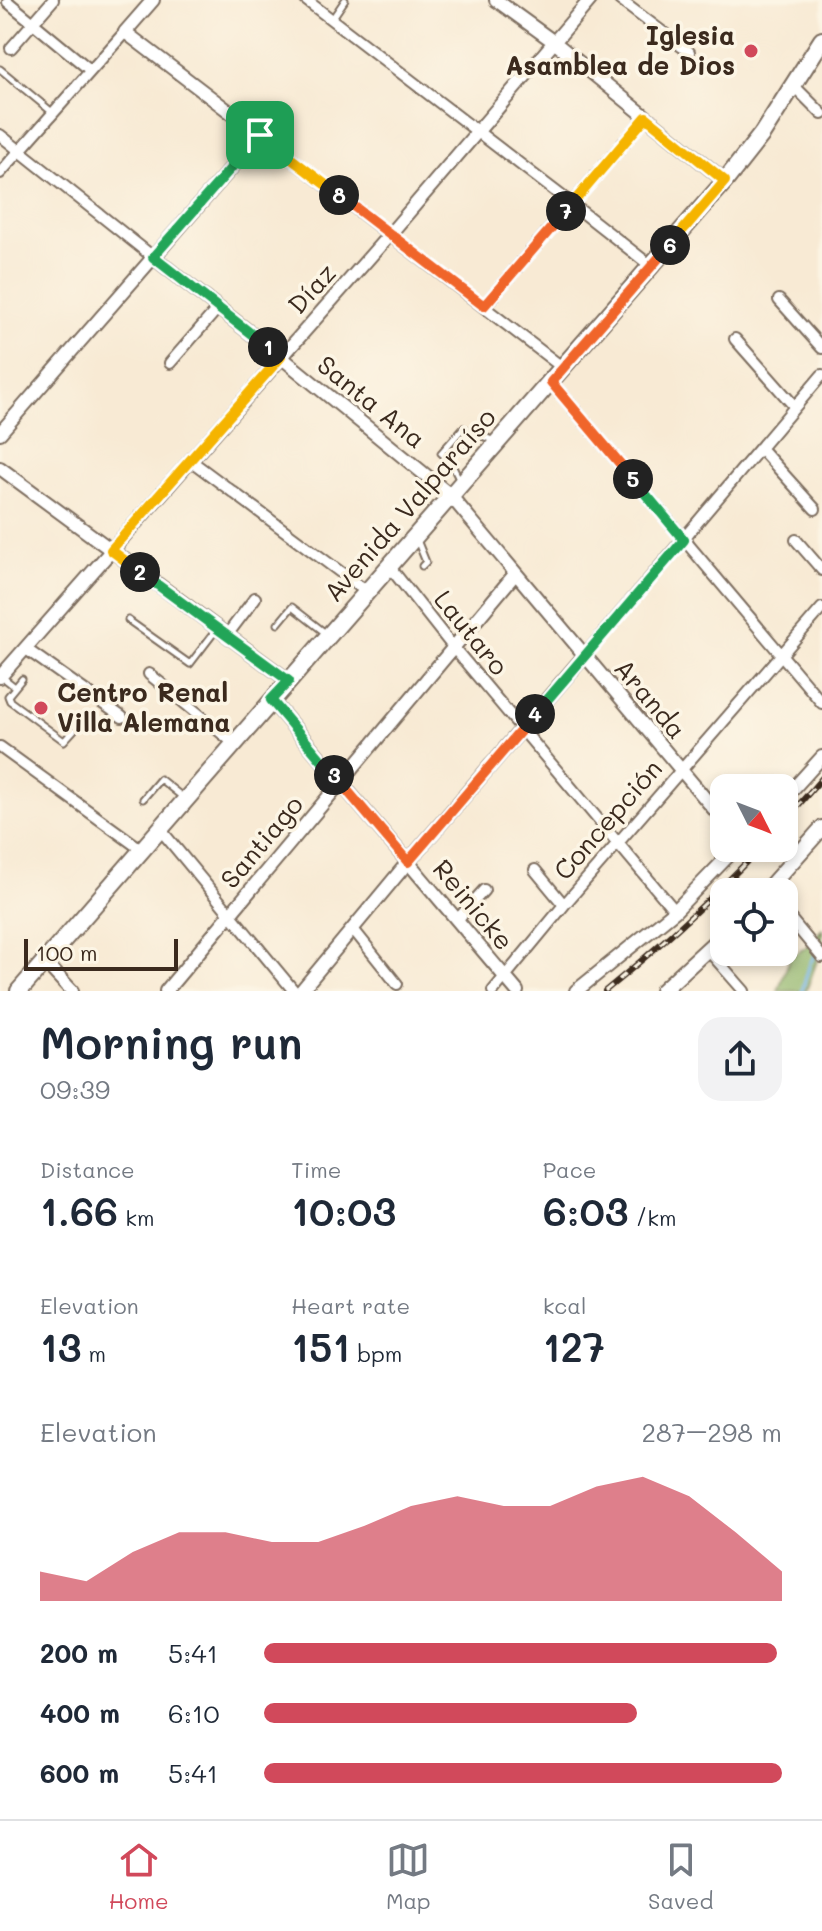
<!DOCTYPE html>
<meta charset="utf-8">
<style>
:root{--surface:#fff;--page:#f2f2f3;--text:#1f2937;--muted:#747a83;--line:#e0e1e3;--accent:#d1495b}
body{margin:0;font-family:Mali,sans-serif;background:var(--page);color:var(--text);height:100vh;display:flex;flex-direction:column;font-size:30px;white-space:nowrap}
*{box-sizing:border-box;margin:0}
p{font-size:26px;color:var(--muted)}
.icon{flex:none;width:44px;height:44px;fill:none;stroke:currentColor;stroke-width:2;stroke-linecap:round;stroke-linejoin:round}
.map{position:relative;height:991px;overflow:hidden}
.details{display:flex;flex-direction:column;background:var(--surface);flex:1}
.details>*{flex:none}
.needle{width:52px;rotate:132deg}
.fabs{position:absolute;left:710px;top:774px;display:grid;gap:16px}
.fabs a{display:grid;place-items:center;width:88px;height:88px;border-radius:16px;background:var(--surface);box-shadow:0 4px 12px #0003;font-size:40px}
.scale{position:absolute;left:24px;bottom:20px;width:154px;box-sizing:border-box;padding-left:8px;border:4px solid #3b2a1e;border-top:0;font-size:22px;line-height:28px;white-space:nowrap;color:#3b2a1e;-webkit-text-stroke:6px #fcf5e5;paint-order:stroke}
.pin{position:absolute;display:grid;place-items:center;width:68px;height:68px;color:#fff;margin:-34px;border-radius:16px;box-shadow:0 4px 12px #0006}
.km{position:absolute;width:40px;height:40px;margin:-20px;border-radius:50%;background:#222;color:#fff;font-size:22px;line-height:40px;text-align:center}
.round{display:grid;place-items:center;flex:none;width:84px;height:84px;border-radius:24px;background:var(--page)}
.headline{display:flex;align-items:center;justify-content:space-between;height:136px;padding:0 40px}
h1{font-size:44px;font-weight:600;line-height:60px}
.figures{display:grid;grid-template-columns:repeat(3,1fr);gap:12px;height:136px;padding:8px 40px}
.figures div{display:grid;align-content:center}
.figures b{font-size:40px;font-weight:600}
.figures small{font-size:22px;font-weight:400}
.figures p{font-size:22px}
.chart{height:224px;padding:16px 40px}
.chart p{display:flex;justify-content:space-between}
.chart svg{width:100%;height:144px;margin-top:8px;fill:var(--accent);opacity:.7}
ul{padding:0 40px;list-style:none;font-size:26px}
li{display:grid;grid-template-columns:128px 96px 1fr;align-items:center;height:60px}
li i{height:20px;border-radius:10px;background:var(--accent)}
.tabs{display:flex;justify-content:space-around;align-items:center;height:112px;border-top:2px solid var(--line);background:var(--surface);font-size:22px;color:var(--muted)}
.tabs a{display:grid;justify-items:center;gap:4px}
.tabs .on{color:var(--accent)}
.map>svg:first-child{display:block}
</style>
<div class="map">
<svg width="822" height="991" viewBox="0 0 822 991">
<rect width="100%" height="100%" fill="#fcf5e5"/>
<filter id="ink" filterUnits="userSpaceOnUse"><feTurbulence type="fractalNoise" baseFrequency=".0125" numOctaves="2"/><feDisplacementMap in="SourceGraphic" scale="16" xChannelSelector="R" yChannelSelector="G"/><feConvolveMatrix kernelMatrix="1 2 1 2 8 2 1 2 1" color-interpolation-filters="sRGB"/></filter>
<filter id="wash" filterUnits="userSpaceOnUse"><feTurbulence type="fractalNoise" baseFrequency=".006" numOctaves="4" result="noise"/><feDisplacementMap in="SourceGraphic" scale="32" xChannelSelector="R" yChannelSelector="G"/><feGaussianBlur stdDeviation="1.8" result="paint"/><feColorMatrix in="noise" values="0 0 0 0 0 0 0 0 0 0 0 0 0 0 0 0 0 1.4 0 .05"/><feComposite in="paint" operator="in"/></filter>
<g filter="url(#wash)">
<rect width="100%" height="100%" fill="#f8ead4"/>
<path fill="#91b66c" stroke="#667045" stroke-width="2" d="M822,929V954L818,958L806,991H778L790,958L809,945Z"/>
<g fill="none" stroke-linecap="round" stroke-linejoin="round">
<path stroke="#75b4e8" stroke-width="3" d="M802,991L810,963L816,954"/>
</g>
</g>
<g filter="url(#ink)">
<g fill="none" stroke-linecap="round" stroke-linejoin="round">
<g stroke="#7d6d5e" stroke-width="9">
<path id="service" d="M332,19L345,0
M0,69L52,112
M462,447L475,433L492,440
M434,479L451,459
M459,479L450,461L441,453L463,428L475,433
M417,540L426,562L422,566
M128,620L190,664L216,630
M278,624L292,607L328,635
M1,676L15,687
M22,679L8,696L10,701L64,741L74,730
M143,799L160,779L185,799"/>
</g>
<g stroke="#7d6d5e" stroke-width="14">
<path id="minor" d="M306,0L572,204L651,266
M620,0L689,52
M8,2L90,70
M11,48L53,0
M794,86L822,114
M0,135L153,257
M260,135L563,368
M0,173L125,32
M779,300L822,348
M484,306L646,117
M735,339L795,407
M170,363L218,308
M551,382L822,703
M760,448L815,509
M190,460L367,592
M796,540L822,570
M389,566L453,647L675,911
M227,635L255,598
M26,649L122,717
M585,655L822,375
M149,674L234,743
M0,747L142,850
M160,829L294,991
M535,870L564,905
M784,911L822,957
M457,920L484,890
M353,929L397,984
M708,950L744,991
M493,991L564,905L822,608"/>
</g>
<g stroke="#7d6d5e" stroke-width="16">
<path id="tertiary" d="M496,0L554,42L725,181
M153,257L281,357L450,495L724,821
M0,433L260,135L125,32L153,0
M0,468L289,681
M0,677L390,234L590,0
M271,700L517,991
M784,799L822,757
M44,961L72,991
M166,991L515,574
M301,991L408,862L585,655
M576,991L675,911L736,848"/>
</g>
<g stroke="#7d6d5e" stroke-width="18">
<path id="secondary" d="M765,892L822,828
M662,991L724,934"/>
</g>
<g stroke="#7d6d5e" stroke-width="20">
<path id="primary" d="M19,991L725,181L762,134L822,40"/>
</g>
<path stroke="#7d6d5e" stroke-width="2" stroke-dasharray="2 6" stroke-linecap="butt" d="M746,854L752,848
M717,884L718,885L728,877
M741,889L745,892"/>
<use href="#service" stroke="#fff" stroke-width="5"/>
<use href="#minor" stroke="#fff" stroke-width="10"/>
<use href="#tertiary" stroke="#fff" stroke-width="12"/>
<use href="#secondary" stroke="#fff" stroke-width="14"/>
<use href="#primary" stroke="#fff" stroke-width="16"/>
<g stroke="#3b2a1e" stroke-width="6">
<path id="rail" d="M784,822L822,778
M605,991C660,946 712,899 760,848"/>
</g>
<use href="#rail" stroke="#fcf5e5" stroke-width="3" stroke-dasharray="9" stroke-linecap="butt"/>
</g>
</g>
<g fill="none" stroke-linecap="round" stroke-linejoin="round" filter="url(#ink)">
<g stroke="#fff" stroke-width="16">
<path id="split-1" d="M260,135L153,257L268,347"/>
</g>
<g stroke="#fff" stroke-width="16">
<path id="split-2" d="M140,572L111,550L281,357L268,347"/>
</g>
<g stroke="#fff" stroke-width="16">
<path id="split-3" d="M140,572L289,681L271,700L334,775"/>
</g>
<g stroke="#fff" stroke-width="16">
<path id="split-4" d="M334,775L408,862L535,714"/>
</g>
<g stroke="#fff" stroke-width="16">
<path id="split-5" d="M535,714L684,540L633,479"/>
</g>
<g stroke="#fff" stroke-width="16">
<path id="split-6" d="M633,479L551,382L670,245"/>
</g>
<g stroke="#fff" stroke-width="16">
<path id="split-7" d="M566,211L646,117L725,181L670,245"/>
</g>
<g stroke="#fff" stroke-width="16">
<path id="split-8" d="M339,195L484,306L566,211"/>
</g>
<g stroke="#fff" stroke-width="16">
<path id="split-9" d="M260,135L339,195"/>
</g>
<use href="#split-1" stroke="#22a559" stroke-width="10"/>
<use href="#split-2" stroke="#f5b400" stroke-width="10"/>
<use href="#split-3" stroke="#22a559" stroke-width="10"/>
<use href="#split-4" stroke="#f0652b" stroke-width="10"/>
<use href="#split-5" stroke="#22a559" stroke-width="10"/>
<use href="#split-6" stroke="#f0652b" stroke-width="10"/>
<use href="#split-7" stroke="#f5b400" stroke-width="10"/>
<use href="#split-8" stroke="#f0652b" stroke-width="10"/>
<use href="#split-9" stroke="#f5b400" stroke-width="10"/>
</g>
<g fill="#d1495b" stroke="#fcf5e5" stroke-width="3">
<circle cx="751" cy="51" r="8"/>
<circle cx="41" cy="708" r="8"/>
</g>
<g text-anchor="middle" stroke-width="7" stroke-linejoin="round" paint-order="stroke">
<g font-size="26" font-weight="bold" fill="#3b2a1e" stroke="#fcf5e5" text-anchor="end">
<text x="735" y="45">Iglesia<tspan x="735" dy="30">Asamblea de Dios</tspan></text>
<text x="57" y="702" text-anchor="start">Centro Renal<tspan x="57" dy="30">Villa Alemana</tspan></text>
</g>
<g font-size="26" fill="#3b2a1e" stroke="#fcf5e5">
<text transform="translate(312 289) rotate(-48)" y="9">Díaz</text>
<text transform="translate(371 402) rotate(39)" y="9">Santa Ana</text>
<text transform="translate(410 505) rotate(-49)" y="9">Avenida Valparaíso</text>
<text transform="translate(471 633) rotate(51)" y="9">Lautaro</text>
<text transform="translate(650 699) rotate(50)" y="9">Aranda</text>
<text transform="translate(608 820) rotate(-49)" y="9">Concepción</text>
<text transform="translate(262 842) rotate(-50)" y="9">Santiago</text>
<text transform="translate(473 905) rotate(50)" y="9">Reinicke</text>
</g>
</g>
</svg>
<div class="fabs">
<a><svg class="needle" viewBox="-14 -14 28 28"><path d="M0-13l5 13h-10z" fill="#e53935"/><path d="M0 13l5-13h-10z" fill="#747a83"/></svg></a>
<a><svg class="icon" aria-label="locate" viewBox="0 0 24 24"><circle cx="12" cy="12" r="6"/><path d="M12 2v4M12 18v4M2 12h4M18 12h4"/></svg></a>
</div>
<div class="scale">100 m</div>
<div class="pin" style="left:260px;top:135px;background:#1e9e55"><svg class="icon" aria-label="arrive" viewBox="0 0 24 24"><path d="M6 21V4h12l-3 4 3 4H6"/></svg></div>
<b class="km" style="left:268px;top:347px">1</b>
<b class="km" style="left:140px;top:572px">2</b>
<b class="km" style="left:334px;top:775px">3</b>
<b class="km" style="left:535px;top:714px">4</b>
<b class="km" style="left:633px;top:479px">5</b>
<b class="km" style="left:670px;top:245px">6</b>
<b class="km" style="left:566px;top:211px">7</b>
<b class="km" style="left:339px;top:195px">8</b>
</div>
<section class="details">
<div class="headline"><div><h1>Morning run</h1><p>09:39</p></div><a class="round"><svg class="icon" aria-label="share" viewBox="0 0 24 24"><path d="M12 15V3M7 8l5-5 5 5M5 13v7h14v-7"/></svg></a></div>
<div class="figures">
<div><p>Distance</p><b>1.66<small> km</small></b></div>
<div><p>Time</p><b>10:03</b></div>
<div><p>Pace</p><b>6:03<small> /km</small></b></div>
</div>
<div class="figures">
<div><p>Elevation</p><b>13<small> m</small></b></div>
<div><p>Heart rate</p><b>151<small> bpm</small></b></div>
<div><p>kcal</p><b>127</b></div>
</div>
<div class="chart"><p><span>Elevation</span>287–298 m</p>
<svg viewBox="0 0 160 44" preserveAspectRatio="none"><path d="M0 44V35L10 38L20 29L30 23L40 23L50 26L60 26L70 21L80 15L90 12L100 15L110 15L120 9L130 6L140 12L150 23L160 35V44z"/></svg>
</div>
<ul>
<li><b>200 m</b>5:41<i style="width:99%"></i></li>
<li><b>400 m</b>6:10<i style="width:72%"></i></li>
<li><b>600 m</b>5:41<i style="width:100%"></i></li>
</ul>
</section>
<nav class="tabs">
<a class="on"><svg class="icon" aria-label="home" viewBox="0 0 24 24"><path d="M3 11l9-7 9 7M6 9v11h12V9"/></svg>Home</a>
<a><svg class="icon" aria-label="map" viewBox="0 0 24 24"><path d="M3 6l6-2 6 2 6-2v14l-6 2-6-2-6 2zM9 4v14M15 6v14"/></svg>Map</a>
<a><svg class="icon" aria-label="saved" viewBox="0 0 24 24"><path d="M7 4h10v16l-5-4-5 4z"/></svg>Saved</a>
</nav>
